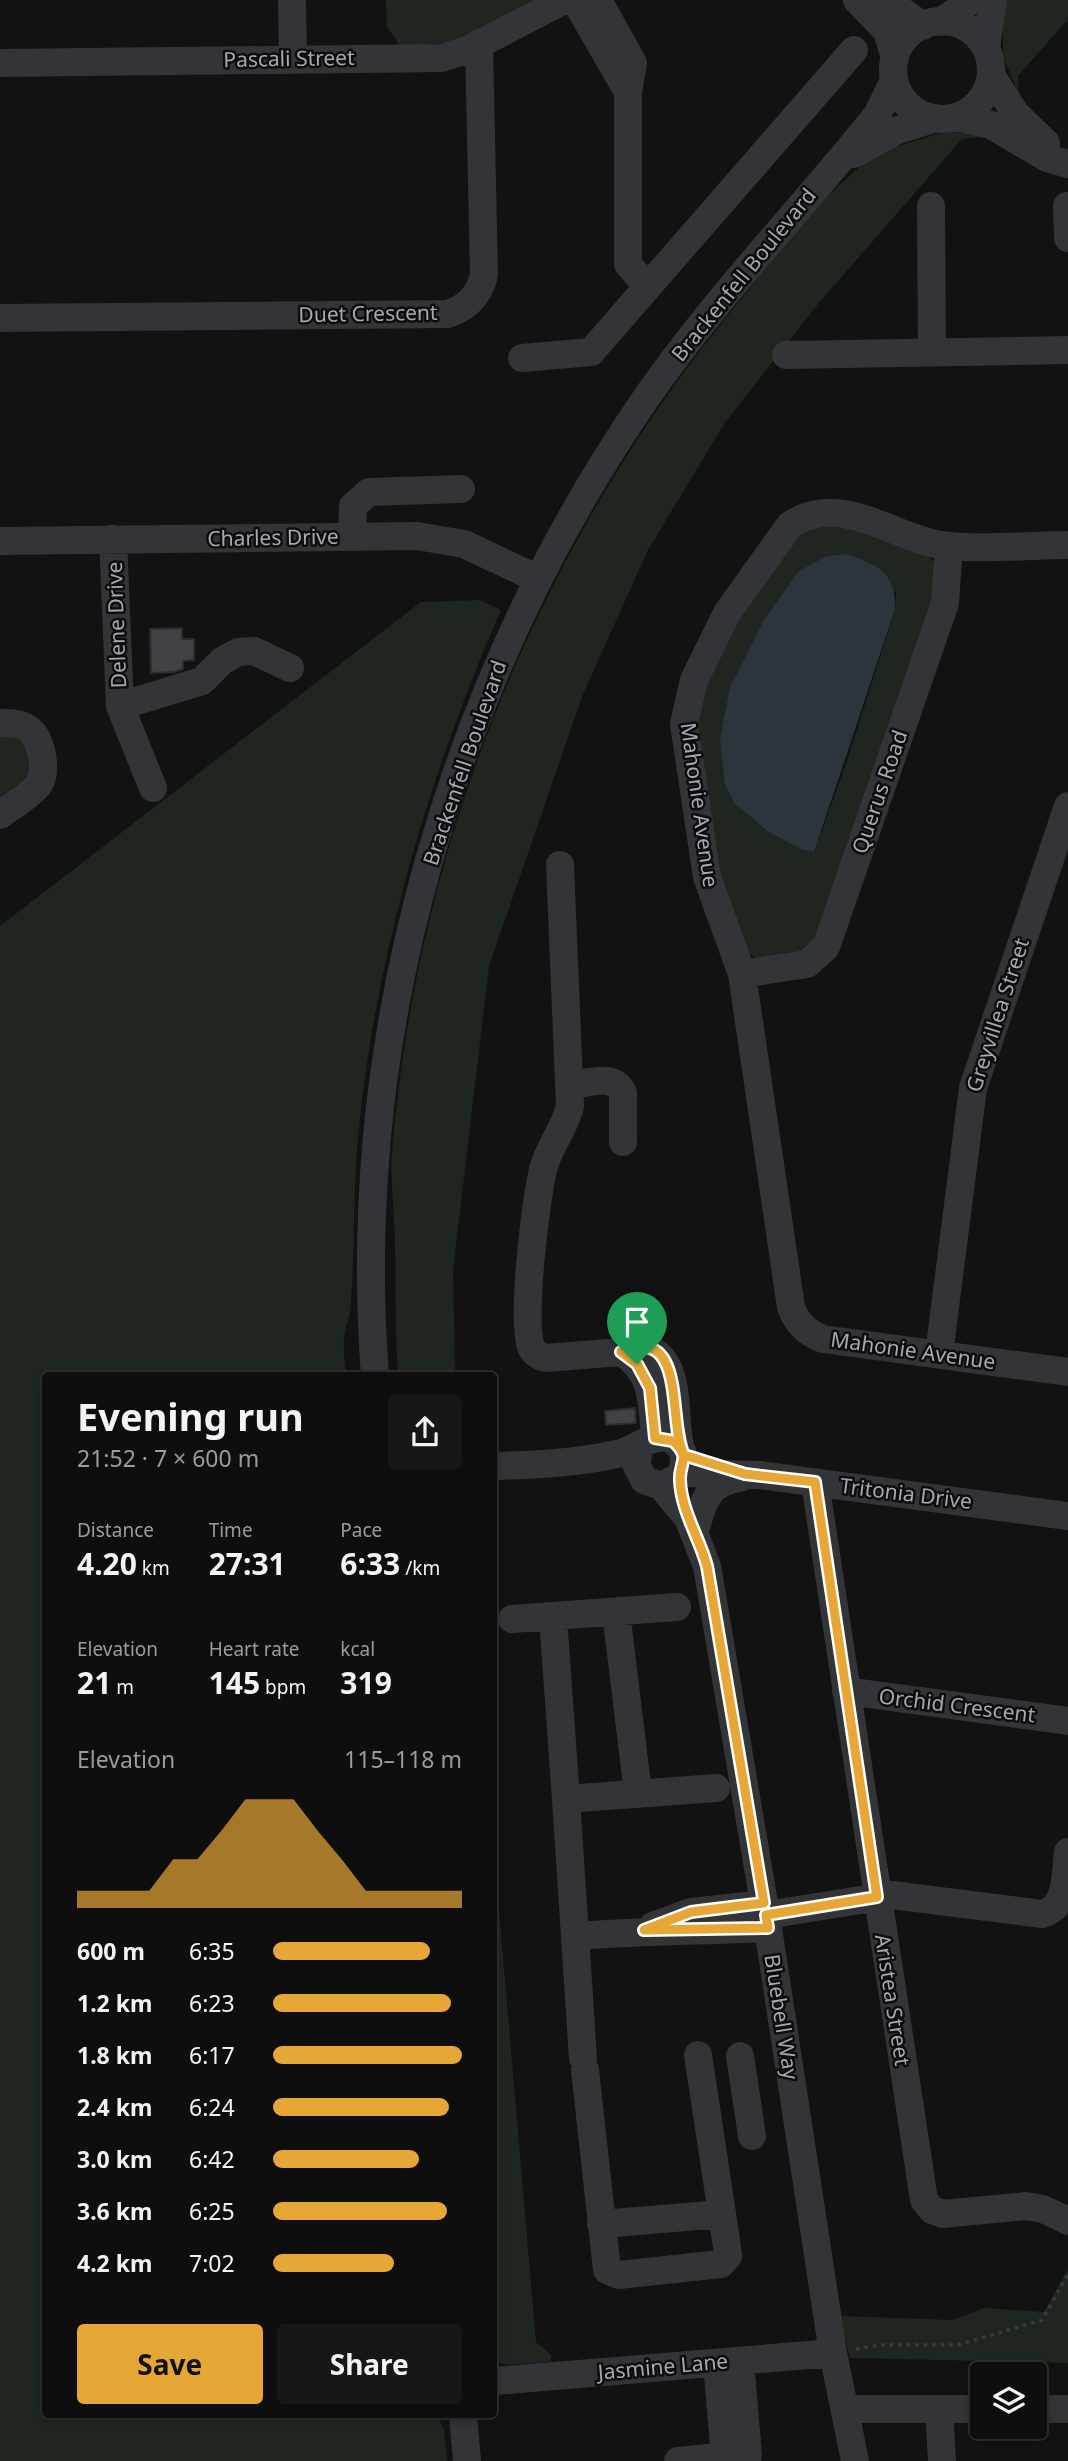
<!DOCTYPE html>
<meta charset="utf-8">
<style>
:root{--surface:#0e0e0e;--page:#171717;--text:#f1f3f6;--muted:#9b9c9e;--line:#2e2e2e;--accent:#e7a736}
body{margin:0;font-family:"Noto Sans",sans-serif;background:var(--page);color:var(--text);height:100vh;display:flex;flex-direction:column;font-size:26px;white-space:nowrap}
*{box-sizing:border-box;margin:0}
p{font-size:23px;color:var(--muted)}
.icon{flex:none;width:38px;height:38px;fill:none;stroke:currentColor;stroke-width:2;stroke-linecap:round;stroke-linejoin:round}
.map{position:relative;flex:1;overflow:hidden}
.sheet{position:absolute;left:42px;top:1372px;width:455px;height:1046px;display:flex;flex-direction:column;background:var(--surface);border-radius:7px;box-shadow:0 4px 10px #0003,0 0 0 2px var(--line)}
.sheet>*{flex:none}
.tools{position:absolute;left:970px;top:2362px;display:grid;gap:14px}
.tools a{display:grid;place-items:center;width:77px;height:77px;border-radius:7px;background:var(--surface);box-shadow:0 4px 10px #0003,0 0 0 2px var(--line);font-size:35px}
.pin{position:absolute;display:grid;place-items:center;width:60px;height:60px;color:#fff;margin:-72px -30px;border-radius:50% 50% 50% 0;rotate:-45deg;box-shadow:0 0 7px #0007}
.pin .icon{rotate:45deg}
.round{display:grid;place-items:center;flex:none;width:74px;height:74px;border-radius:7px;background:var(--page)}
.head{display:flex;align-items:center;justify-content:space-between;height:119px;padding:0 35px}
h1{font-size:38px;font-weight:700;line-height:52px}
.metrics{display:grid;grid-template-columns:repeat(3,1fr);gap:10px;height:119px;padding:7px 35px}
.metrics div{display:grid;align-content:center}
.metrics b{font-size:30px;font-weight:700}
.metrics small{font-size:19px;font-weight:400}
.metrics p{font-size:19px}
.chart{height:196px;padding:14px 35px}
.chart p{display:flex;justify-content:space-between}
.chart svg{width:100%;height:126px;margin-top:7px;fill:var(--accent);opacity:.7}
.primary-button{display:flex;gap:14px;margin-top:auto;padding:14px 35px}
.primary-button a{flex:1;height:80px;border-radius:7px;background:var(--accent);color:#111;font-size:28px;font-weight:700;line-height:80px;text-align:center}
.primary-button a+a{background:var(--page);color:var(--text)}
ul{padding:0 35px;list-style:none;font-size:23px}
li{display:grid;grid-template-columns:112px 84px 1fr;align-items:center;height:52px}
li i{height:18px;border-radius:9px;background:var(--accent)}
.map>svg:first-child{display:block}
</style>
<div class="map">
<svg width="1068" height="2461" viewBox="0 0 1068 2461">
<rect width="100%" height="100%" fill="#121213"/>
<path fill="#1e261f" fill-rule="evenodd" d="M386,0H537L454,42L398,47L397,41L387,27Z
M1003,0H1068V19L1018,76L1019,95L1003,56Z
M959,132L982,137L962,139L818,304L724,424L648,550L583,694L489,966L453,1270L455,1375L398,1376C395,1331 396,1288 395,1244C395,1214 390,1183 392,1153C416,849 537,551 728,315C778,253 828,182 896,142L899,146L937,134Z
M839,523L926,553L937,565L941,581L813,950L755,958L750,954L725,906L692,722L724,638L786,543L806,529ZM896,591L895,610L845,767L814,852C803,851 800,846 790,841C763,826 739,814 725,785Z
M480,600L501,610C430,773 380,940 360,1117C353,1179 355,1241 351,1302C351,1315 345,1326 344,1339C343,1351 345,1363 346,1375L46,1376V2415H437L444,2429L447,2461H0V926L421,602Z
M0,734L22,737L35,773L0,806Z
M494,1852L536,2342L551,2355V2362L506,2365L494,2360Z
M1068,2269V2363L850,2358L839,2316L952,2320L984,2308L1044,2312Z"/>
<path fill="#2c353b" d="M845,554C877,564 896,572 895,609L814,852L803,850L769,832L734,803L725,785L720,740L730,687L764,620L798,572L824,557Z"/>
<path fill="#414246" stroke="#2c2c2f" stroke-width="2" d="M182,628V639H194V660L183,661V669L174,672L151,673L150,629Z
M635,1408L636,1423L606,1425L605,1411Z"/>
<g fill="none" stroke-linecap="round" stroke-linejoin="round">
<path stroke="#393b3f" stroke-width="3.5" stroke-dasharray="3.5 5" stroke-linecap="butt" d="M856,2349L880,2345H958L1042,2320L1068,2274"/>
<path stroke="#333438" stroke-width="28" d="M292,0L293,59
M575,0L628,92L633,63L598,0
M857,0L887,31L895,58
M886,0L923,26
M893 70a49 49 0 1 1 98 0a49 49 0 1 1-98 0Z
M941,22L972,0
M986,48L993,0
M0,63L442,58L470,49L564,0
M991,75L1015,113L1046,143
M628,92V264L639,277L652,281
M956,117L991,125L1047,158L1068,164
M854,154L895,131L936,118
M931,206L932,353
M1067,206L1068,238
M0,318L447,314C467,308 479,296 484,275L479,43
M786,355L1068,350
M522,358L591,352L854,50
M352,537L353,506L369,492L461,489
M113,539L120,706L153,788
M0,541L417,536L464,544L538,579
M1068,545C1029,545 988,550 949,546C895,541 843,490 790,525L727,613L694,680L684,724L707,877L742,974L791,1307C797,1324 807,1333 823,1339L1068,1372
M120,706L202,681L222,661L238,652L254,651L290,668
M0,723C9,723 20,723 27,728C41,736 48,770 39,784C30,796 12,806 0,815
M560,865L570,1106C565,1129 548,1147 543,1170C536,1200 520,1325 532,1349C535,1354 539,1356 545,1358L621,1352L640,1346C684,1355 672,1412 680,1446
M742,974L807,964L826,947L945,603L949,546
M571,1085C589,1083 614,1073 623,1093V1142
M621,1352C654,1372 652,1403 655,1438
M939,1354L973,1088L1068,806
M375,1376C349,1033 452,680 646,398C716,297 801,210 877,115L894,80
M494,1466C535,1465 576,1463 617,1454C634,1451 650,1434 667,1438C685,1443 688,1463 679,1477L661,1486L644,1480L636,1464L640,1447
M682,1473L760,1475L1068,1516
M815,1482L924,2200L932,2210L943,2214L1026,2206L1043,2209L1068,2221
M661,1486L688,1518L707,1566L766,1915L833,2353L855,2461
M695,1531C703,1502 707,1483 740,1478
M616,1612L638,1793
M553,1617L566,1799
M512,1619L677,1607
M846,1691L1068,1721
M766,1915L892,1895L1042,1914C1068,1908 1065,1874 1068,1852
M653,1926L691,1912L764,1904
M576,1936C640,1931 704,1931 768,1928
M740,2056L752,2136
M583,2058L566,1799L716,1788
M585,2070L607,2270L619,2275L721,2264L728,2256L726,2240L698,2055
M601,2224L722,2214
M740,2361L748,2455
M717,2363L725,2457
M494,2381L833,2353
M846,2409H982
M939,2409L942,2461
M1034,2409H1068
M463,2415L467,2461
M678,2461L741,2455"/>
</g>
<g fill="none" stroke-linecap="round" stroke-linejoin="round">
<g stroke="#fff" stroke-width="14">
<path id="route" d="M637,1364L650,1388L655,1438L673,1441C692,1458 679,1462 680,1480C681,1510 699,1537 707,1566L764,1903L691,1912L644,1930L768,1928L766,1915L877,1897L815,1482L745,1474L684,1455C667,1421 688,1324 621,1352L637,1364"/>
</g>
<use href="#route" stroke="#e7a736" stroke-width="9"/>
</g>
<g text-anchor="middle" stroke-width="5" stroke-linejoin="round" paint-order="stroke">
<g font-size="21" fill="#a4a9b3" stroke="#0d0d0e">
<text transform="translate(289 59) rotate(-1)" y="7">Pascali Street</text>
<text transform="translate(744 275) rotate(-51)" y="7">Brackenfell Boulevard</text>
<text transform="translate(368 314) rotate(-1)" y="7">Duet Crescent</text>
<text transform="translate(273 538) rotate(-1)" y="7">Charles Drive</text>
<text transform="translate(117 625) rotate(-92)" y="7">Delene Drive</text>
<text transform="translate(465 763) rotate(-71)" y="7">Brackenfell Boulevard</text>
<text transform="translate(880 792) rotate(-71)" y="7">Querus Road</text>
<text transform="translate(699 805) rotate(82)" y="7">Mahonie Avenue</text>
<text transform="translate(998 1015) rotate(-72)" y="7">Greyvillea Street</text>
<text transform="translate(913 1351) rotate(8)" y="7">Mahonie Avenue</text>
<text transform="translate(906 1494) rotate(7)" y="7">Tritonia Drive</text>
<text transform="translate(957 1706) rotate(7)" y="7">Orchid Crescent</text>
<text transform="translate(892 2000) rotate(81)" y="7">Aristea Street</text>
<text transform="translate(781 2017) rotate(81)" y="7">Bluebell Way</text>
<text transform="translate(663 2367) rotate(-5)" y="7">Jasmine Lane</text>
</g>
</g>
</svg>
<div class="tools">
<a><svg class="icon" aria-label="layers" viewBox="0 0 24 24"><path d="M12 4l9 5-9 5-9-5zM3 14l9 5 9-5"/></svg></a>
</div>
<div class="pin" style="left:637px;top:1364px;background:#1e9e55"><svg class="icon" aria-label="arrive" viewBox="0 0 24 24"><path d="M6 21V4h12l-3 4 3 4H6"/></svg></div>
<section class="sheet">
<div class="head"><div><h1>Evening run</h1><p>21:52 · 7 × 600 m</p></div><a class="round"><svg class="icon" aria-label="share" viewBox="0 0 24 24"><path d="M12 15V3M7 8l5-5 5 5M5 13v7h14v-7"/></svg></a></div>
<div class="metrics">
<div><p>Distance</p><b>4.20<small> km</small></b></div>
<div><p>Time</p><b>27:31</b></div>
<div><p>Pace</p><b>6:33<small> /km</small></b></div>
</div>
<div class="metrics">
<div><p>Elevation</p><b>21<small> m</small></b></div>
<div><p>Heart rate</p><b>145<small> bpm</small></b></div>
<div><p>kcal</p><b>319</b></div>
</div>
<div class="chart"><p><span>Elevation</span>115–118 m</p>
<svg viewBox="0 0 160 44" preserveAspectRatio="none"><path d="M0 44V38L10 38L20 38L30 38L40 27L50 27L60 17L70 6L80 6L90 6L100 17L110 27L120 38L130 38L140 38L150 38L160 38V44z"/></svg>
</div>
<ul>
<li><b>600 m</b>6:35<i style="width:83%"></i></li>
<li><b>1.2 km</b>6:23<i style="width:94%"></i></li>
<li><b>1.8 km</b>6:17<i style="width:100%"></i></li>
<li><b>2.4 km</b>6:24<i style="width:93%"></i></li>
<li><b>3.0 km</b>6:42<i style="width:77%"></i></li>
<li><b>3.6 km</b>6:25<i style="width:92%"></i></li>
<li><b>4.2 km</b>7:02<i style="width:64%"></i></li>
</ul>
<div class="primary-button"><a>Save</a><a>Share</a></div>
</section>
</div>
